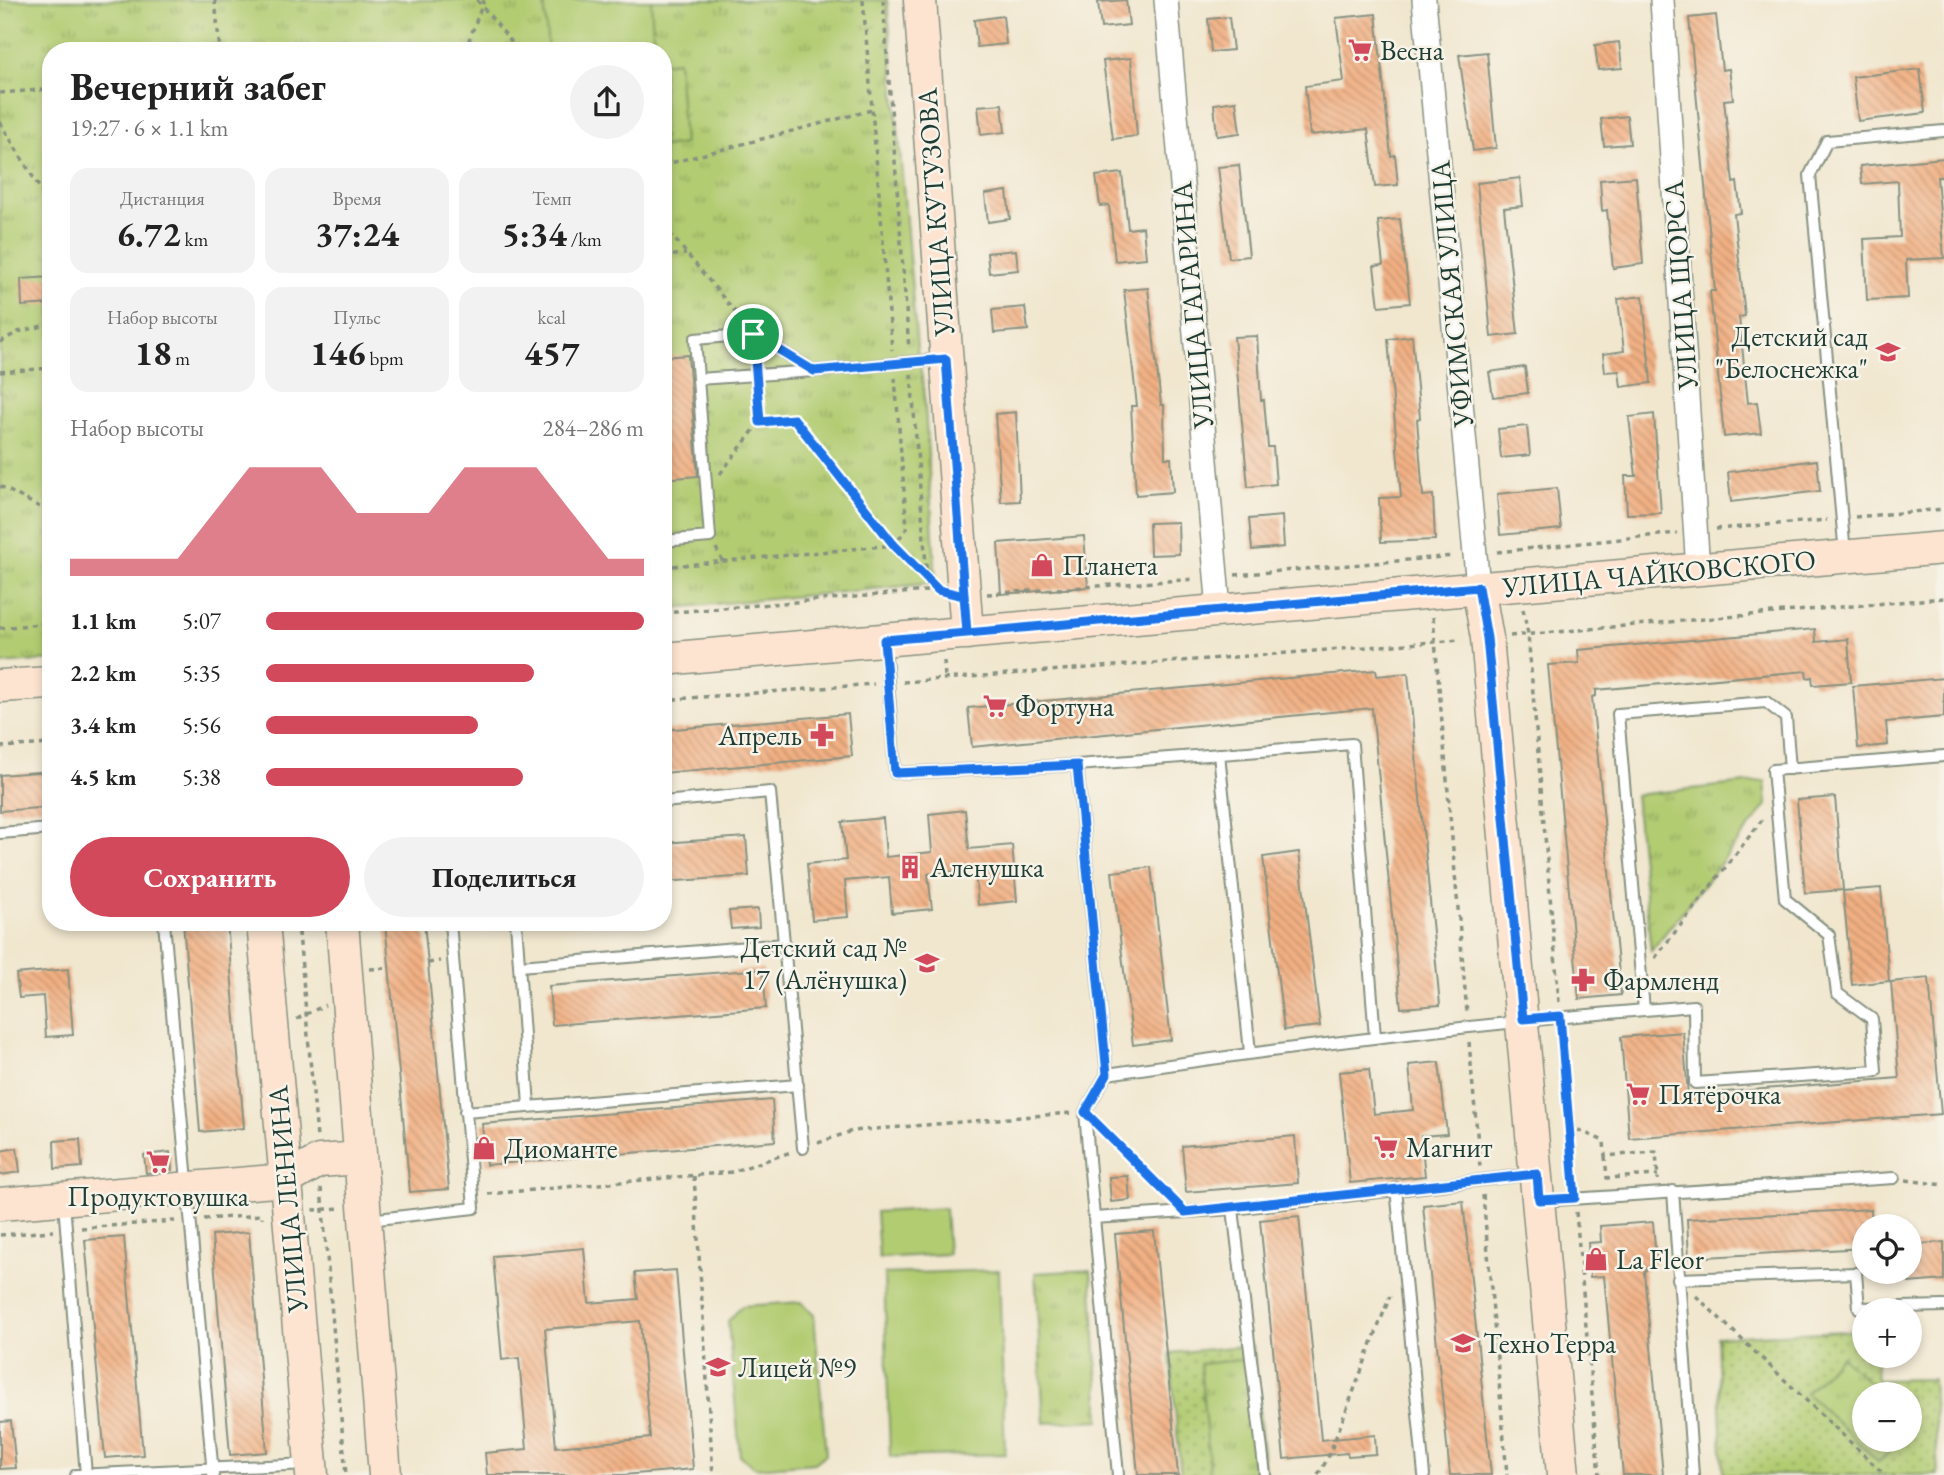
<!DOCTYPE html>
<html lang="ru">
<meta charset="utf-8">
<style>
:root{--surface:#fff;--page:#f2f2f2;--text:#222;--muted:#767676;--accent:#d1495b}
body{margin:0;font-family:"EB Garamond",serif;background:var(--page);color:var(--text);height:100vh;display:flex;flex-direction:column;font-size:26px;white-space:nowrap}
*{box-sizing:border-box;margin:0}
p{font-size:23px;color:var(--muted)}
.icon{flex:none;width:38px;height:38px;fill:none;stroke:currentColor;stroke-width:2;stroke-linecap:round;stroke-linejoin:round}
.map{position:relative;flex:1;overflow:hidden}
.drawer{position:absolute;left:42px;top:42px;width:630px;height:889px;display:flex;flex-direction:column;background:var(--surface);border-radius:28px;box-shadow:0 4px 10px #0003}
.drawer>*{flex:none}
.buttons{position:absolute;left:1852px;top:1214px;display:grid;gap:14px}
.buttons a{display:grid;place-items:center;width:70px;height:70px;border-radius:50%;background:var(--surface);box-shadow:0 4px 10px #0003;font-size:35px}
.pin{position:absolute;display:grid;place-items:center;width:60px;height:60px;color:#fff;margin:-30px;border:4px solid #fff;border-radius:50%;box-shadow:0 2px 7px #0007}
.round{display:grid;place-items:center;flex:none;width:74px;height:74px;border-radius:37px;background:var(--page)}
.overview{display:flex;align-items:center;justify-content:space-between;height:119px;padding:0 28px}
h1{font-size:38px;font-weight:700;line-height:52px}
.metrics{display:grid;grid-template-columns:repeat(3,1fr);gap:10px;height:119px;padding:7px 28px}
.metrics div{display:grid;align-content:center;border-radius:18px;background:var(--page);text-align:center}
.metrics b{font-size:35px;font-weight:700}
.metrics small{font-size:19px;font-weight:400}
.metrics p{font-size:19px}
.chart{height:196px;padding:14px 28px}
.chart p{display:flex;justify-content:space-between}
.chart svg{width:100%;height:126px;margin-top:7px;fill:var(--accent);opacity:.7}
.action{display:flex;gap:14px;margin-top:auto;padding:14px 28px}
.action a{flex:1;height:80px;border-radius:42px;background:var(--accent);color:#fff;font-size:28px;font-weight:700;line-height:80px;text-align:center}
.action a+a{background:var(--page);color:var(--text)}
ul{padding:0 28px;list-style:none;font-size:23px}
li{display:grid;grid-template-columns:112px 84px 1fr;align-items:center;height:52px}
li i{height:18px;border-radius:9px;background:var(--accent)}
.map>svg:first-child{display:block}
</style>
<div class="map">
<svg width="1944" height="1475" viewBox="0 0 1944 1475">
<defs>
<pattern id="grass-dots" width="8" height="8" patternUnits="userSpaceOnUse" patternTransform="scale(1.75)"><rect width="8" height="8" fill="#b2cc72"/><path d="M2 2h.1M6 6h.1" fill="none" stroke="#90a75e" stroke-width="1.8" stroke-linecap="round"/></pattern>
<pattern id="park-tufts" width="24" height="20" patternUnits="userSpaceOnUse" patternTransform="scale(1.75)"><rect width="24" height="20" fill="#b2cc72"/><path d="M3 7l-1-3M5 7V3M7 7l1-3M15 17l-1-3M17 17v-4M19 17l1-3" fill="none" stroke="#90a75e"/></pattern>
<pattern id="building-back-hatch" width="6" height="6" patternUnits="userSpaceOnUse" patternTransform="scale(1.75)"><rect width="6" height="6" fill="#f2b083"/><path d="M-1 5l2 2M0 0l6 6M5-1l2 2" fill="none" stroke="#c3906c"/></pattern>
</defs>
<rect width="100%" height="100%" fill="#f7f3e8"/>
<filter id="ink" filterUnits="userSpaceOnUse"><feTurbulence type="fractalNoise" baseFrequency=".0143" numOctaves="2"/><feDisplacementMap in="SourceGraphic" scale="14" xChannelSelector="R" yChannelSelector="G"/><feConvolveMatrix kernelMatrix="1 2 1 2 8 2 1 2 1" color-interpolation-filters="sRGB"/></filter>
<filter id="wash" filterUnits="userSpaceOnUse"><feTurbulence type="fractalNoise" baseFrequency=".00686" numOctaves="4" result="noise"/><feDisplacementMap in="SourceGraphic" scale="28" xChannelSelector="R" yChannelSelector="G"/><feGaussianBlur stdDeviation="1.57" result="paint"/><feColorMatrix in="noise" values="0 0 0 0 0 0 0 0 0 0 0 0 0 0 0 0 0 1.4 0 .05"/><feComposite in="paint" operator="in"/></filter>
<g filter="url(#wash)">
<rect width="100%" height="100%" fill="#f1e7cf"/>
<path fill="url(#grass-dots)" stroke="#688453" stroke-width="2" fill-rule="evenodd" d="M1864,1330V1356H1875L1877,1380L1933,1379L1938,1475H1723L1717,1337ZM1864,1395H1909V1440H1864Z
M1253,1345L1265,1475H1181L1170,1353Z"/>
<path fill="url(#park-tufts)" stroke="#688453" stroke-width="2" d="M0,0H887L917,348L924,390L936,583L663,609V51H51V660L0,664Z
M1765,781L1767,805L1651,951L1635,795Z
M1091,1270L1100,1420L1044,1423L1035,1273Z
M1841,1356L1882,1395H1864V1440H1900L1879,1462L1806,1393Z
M1250,1359L1261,1472L1210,1475L1200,1364Z"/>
<path fill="#b2cc72" stroke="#688453" stroke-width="2" d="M544,0H651L654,51H548Z
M678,61L684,144L663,147V63Z
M945,1208L948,1254L879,1258L876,1212Z
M999,1270L1005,1454L890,1457L884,1274Z
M801,1302L814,1315L826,1454L815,1463L756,1468L740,1456L728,1321L742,1306Z"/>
<g id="blocks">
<path fill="url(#building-back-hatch)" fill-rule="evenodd" d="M1126,0L1129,25L1101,28L1098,2Z
M1376,14L1391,156L1395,155L1398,185L1375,187L1368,129L1310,135L1305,86L1344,81L1336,18Z
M1716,15L1722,70L1729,69L1733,99L1724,100L1733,183L1737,182L1741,213L1734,214L1745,316L1739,317L1748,403L1757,402L1761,433L1724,437L1710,291H1715L1689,18Z
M1003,16L1006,44L977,47L974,20Z
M1229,17L1233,50L1211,52L1208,19Z
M1619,42L1622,68L1598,70L1595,45Z
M1487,52L1496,148L1473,151L1459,55Z
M1131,58L1137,136L1113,139L1103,61Z
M1920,69L1925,113L1858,121L1853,77Z
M1236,101L1240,133L1217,136L1214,104Z
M1002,104L1005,132L981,135L978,106Z
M1627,116L1630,144L1604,146L1601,119Z
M1944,158V177H1937L1944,258L1906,260L1908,298L1867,300L1864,239L1900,237L1898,181L1862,184L1860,166Z
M1239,165L1249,256L1229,258L1218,167Z
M1122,173L1128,229L1143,227L1146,258L1115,261L1109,205L1100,206L1096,176Z
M1636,177L1643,264L1613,268L1607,210L1602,211L1600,180Z
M1520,178L1523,206L1504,208L1518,334L1491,337L1477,183Z
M1007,191L1010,219L988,222L985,194Z
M1400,219L1410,303L1379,306L1374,266L1383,265L1378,221Z
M1016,250L1018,270L989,273L987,253Z
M51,277V304L22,306L21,279Z
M1148,288L1161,405H1164L1165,458H1171L1173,492L1136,495L1131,406H1137L1124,290Z
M1643,296L1651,383L1621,387L1619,371L1605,372L1603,354L1624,351L1618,299Z
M1025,307L1028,330L994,333L992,310Z
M1257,336L1261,400H1264L1268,447H1273L1276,484L1248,487L1234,337Z
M1412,336L1420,418L1417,419L1423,496L1433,495L1435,540L1381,542L1379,498L1401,497L1388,339Z
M688,355L698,476L663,479V357Z
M1525,367L1528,393L1493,397L1489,372Z
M1016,412L1020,501L1001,502L995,414Z
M1654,414L1661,513L1627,514L1625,476H1636L1629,417Z
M1527,426L1530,455L1501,458L1498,429Z
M1817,460L1820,491L1731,502L1728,472Z
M1557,488L1561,529L1500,535L1497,494Z
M1282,516L1284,547L1252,550L1249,519Z
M1178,522L1179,554L1150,555L1149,523Z
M1084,536L1088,587L1001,594L998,543Z
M1815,629L1816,642L1848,639L1851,682L1813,685L1812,677L1807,678L1806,671L1596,690V696L1592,697L1621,995L1579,999L1548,665L1579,663L1578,650Z
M1376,670L1377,676L1408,673L1440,1005L1401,1008L1372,708L972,747L968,708Z
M1944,678V717L1886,722L1888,745L1858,748L1853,686Z
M848,714L852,756L663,773V730Z
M51,771V807L0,811V775Z
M1835,797L1843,890L1805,893L1797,800Z
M965,810L969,849L1012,845L1017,901L978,905L975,869L928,874L932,909L892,913L889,877L845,881L848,917L812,920L807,864L846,860L842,822L883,818L886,857L932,852L929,814Z
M746,837L749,876L663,882V843Z
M1299,852L1320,1026L1284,1030L1263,857Z
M1151,867L1171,1040L1133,1045L1112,872Z
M1881,888L1889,981L1852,985L1843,891Z
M758,909L759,927L731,929L729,911Z
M183,922H227L244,1128L200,1132Z
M385,922H424L449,1189L410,1192Z
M68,969L73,1035L46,1037L43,996L19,998L16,974Z
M763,969L766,1008L552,1025L549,986Z
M1929,978L1941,1114L1629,1138L1621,1037L1683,1032L1688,1095L1899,1078L1891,982Z
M1439,1062L1447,1134L1421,1136L1425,1176L1350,1183L1339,1072L1369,1069L1374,1114L1413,1110L1409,1065Z
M772,1100L775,1141L486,1165L482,1124Z
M1295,1136L1298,1183L1186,1192L1182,1146Z
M80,1139L82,1167L55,1169L54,1141Z
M17,1148L20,1172L0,1175V1151Z
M170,1152L172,1170L146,1173L144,1155Z
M1128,1176L1130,1200L1111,1202L1109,1177Z
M1463,1201L1491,1475H1450L1423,1205Z
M1871,1209L1872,1227H1864V1248L1689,1258L1687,1219Z
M1299,1216L1321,1440L1375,1435L1376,1454L1348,1456L1347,1453L1284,1459L1260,1220Z
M1653,1222L1656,1260L1644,1272L1663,1475H1623L1604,1276L1590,1277L1588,1243L1601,1242L1600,1226Z
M1154,1231L1178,1475H1138L1115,1234Z
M249,1232L267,1452L230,1455L212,1235Z
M124,1237L143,1455L105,1458L85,1240Z
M1944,1242V1280L1909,1283V1245Z
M584,1248L589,1303L638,1299L635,1273L676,1270L693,1469L623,1475H487L485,1453L527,1449L519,1358L502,1360L493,1256ZM640,1321L650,1438L556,1447L545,1329Z
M11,1421L16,1468L0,1469V1422Z"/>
</g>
</g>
<g filter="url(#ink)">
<use href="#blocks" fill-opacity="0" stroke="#889282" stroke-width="2"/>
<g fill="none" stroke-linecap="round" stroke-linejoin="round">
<g stroke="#889282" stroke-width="14">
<path id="lane" d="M698,379L814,371
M663,541L710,537L695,339L753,334L814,371L943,359
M1845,554L1810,175L1827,141L1944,131
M885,643L895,773L1077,765L1352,744L1375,1037
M1219,754L1250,1052
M1077,765L1107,1074L1085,1112L1094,1218
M663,802L770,792L803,1148
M0,833L51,829
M164,922L213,1475
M516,922L529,1106
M520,966L785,944
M1644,1010L1618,714L1766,702L1786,718L1790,769
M1107,1074C1302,1045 1497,1021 1694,1006L1695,1083L1876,1071L1872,1019L1837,993L1829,935L1785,899L1773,770L1944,756
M465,1112L798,1085
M1396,1188L1424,1475
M1673,1191L1693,1475
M1540,1201L1894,1178
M64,1203L86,1475
M1233,1209L1265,1475
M369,1220L474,1208L450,922
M1678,1279L1856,1273L1859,1308L1944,1306
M76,1475L308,1464
M1118,1475L1094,1218L1233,1209L1534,1174"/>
</g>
<g stroke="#889282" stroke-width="26">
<path id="street" d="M1166,0L1219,610
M1424,0L1478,587
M1662,0L1698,571"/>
</g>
<g stroke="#889282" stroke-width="35">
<path id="secondary" d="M920,0L967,633
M1478,587L1487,638L1563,1475
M663,659L1944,548
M0,686L51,683
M263,922L312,1475
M342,922L385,1475
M0,1204L286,1180L319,1161L360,1158"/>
</g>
<path stroke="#889282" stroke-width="3.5" stroke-dasharray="5 5" stroke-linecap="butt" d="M215,0L220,51
M477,0L519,51
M863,0L892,350
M883,0L909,349
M465,51L484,0
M0,93L51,89
M0,122L51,207
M663,165L872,110
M663,225L741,319
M663,256L686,254
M0,342L18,332L51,324
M0,372L51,368
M911,374L927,578
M757,389L760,422
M720,474L760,422L794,419L894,545L938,591
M0,486L51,513
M44,510L51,478
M1855,517L1944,509
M1716,529L1827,520
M716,548L723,562
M1497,552L1677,533
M663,567L894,545L907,528L895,378
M1235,575L1454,556
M987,594L1196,579
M1523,609L1528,634L1559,1002
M663,613L938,590
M1433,617L1467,1013
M0,628L51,623
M1510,636L1944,598
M944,661L945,678
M903,682L1461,640
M663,700L874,684
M0,747L51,744
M298,922L317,1138
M1655,958L1762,820
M428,963L440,961
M370,969L389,968
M297,1019L325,1005
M1561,1031L1574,1183
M1469,1042L1480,1167
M1569,1126L1604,1141L1605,1156L1656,1152L1658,1180
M1102,1129L1171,1198
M818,1143L852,1131L1070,1113
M1605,1156L1607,1178L1658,1175
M694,1176L713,1475
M1906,1180L1944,1185
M321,1188L346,1475
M488,1194L732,1172L791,1152
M1483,1195L1507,1475
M313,1210L341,1208
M1576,1212L1599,1475
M204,1219L262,1215V1218
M81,1228L175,1221
M0,1235L53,1231
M1696,1296L1885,1475
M1318,1475L1328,1458L1390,1296"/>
<use href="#lane" stroke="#fff" stroke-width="10"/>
<use href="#street" stroke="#fff" stroke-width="23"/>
<use href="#secondary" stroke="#fde4d0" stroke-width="32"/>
</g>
</g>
<g fill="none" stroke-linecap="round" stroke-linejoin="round" filter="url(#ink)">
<g stroke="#fff" stroke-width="14">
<path id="route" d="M753,334L760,422L794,419L894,545L938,590L964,596L967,633L884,640L895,773L1077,765L1107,1074L1085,1112L1185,1212L1537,1174L1539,1200L1575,1198L1560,1016L1523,1019L1487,638L1478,587L967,633L946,359L814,371L753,334"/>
</g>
<use href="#route" stroke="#1a73e8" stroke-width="9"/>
</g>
<defs>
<g id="supermarket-bare" transform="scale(1.89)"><path d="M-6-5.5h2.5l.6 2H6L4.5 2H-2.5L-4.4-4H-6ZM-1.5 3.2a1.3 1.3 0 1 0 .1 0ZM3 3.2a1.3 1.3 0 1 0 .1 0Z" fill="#d1495b" stroke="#f7f3e8" stroke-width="2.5" paint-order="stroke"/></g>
<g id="school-bare" transform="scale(1.89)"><path d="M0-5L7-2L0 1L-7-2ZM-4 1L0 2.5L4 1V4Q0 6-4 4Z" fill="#d1495b" stroke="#f7f3e8" stroke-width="2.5" paint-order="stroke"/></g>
<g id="shop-bare" transform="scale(1.89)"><path d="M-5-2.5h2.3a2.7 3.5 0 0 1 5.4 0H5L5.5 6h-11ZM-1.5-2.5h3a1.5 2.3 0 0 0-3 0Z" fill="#d1495b" stroke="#f7f3e8" stroke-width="2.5" paint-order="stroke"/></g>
<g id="pharmacy-bare" transform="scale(1.89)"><path d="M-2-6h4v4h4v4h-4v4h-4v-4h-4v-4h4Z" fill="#d1495b" stroke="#f7f3e8" stroke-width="2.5" paint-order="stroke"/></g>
<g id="building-bare" transform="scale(1.89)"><path d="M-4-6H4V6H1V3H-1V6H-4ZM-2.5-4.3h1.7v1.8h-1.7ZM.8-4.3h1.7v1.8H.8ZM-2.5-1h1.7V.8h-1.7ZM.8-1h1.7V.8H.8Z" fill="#d1495b" stroke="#f7f3e8" stroke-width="2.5" paint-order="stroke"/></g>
</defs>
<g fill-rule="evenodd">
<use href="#supermarket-bare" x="1360" y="50"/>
<use href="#school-bare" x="1888" y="352"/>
<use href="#shop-bare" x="1042" y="565"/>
<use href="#supermarket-bare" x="995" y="706"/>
<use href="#pharmacy-bare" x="822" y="735"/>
<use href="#building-bare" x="910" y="867"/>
<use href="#school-bare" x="927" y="963"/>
<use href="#pharmacy-bare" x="1583" y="980"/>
<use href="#supermarket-bare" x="1638" y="1094"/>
<use href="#supermarket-bare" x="1386" y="1147"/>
<use href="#shop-bare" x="484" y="1148"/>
<use href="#supermarket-bare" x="158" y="1162"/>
<use href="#shop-bare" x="1596" y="1259"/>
<use href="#school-bare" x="1463" y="1343"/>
<use href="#school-bare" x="718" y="1367"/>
</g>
<g text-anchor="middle" stroke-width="5" stroke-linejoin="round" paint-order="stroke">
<g font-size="28" fill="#1f3d34" stroke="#f7f3e8" text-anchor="start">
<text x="1380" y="60">Весна</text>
<text x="1868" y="346" text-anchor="end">Детский сад<tspan x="1868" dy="32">"Белоснежка"</tspan></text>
<text x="1062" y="575">Планета</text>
<text x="1015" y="716">Фортуна</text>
<text x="802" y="745" text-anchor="end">Апрель</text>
<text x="930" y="877">Аленушка</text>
<text x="907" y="957" text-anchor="end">Детский сад №<tspan x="907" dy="32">17 (Алёнушка)</tspan></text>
<text x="1603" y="990">Фармленд</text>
<text x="1658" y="1104">Пятёрочка</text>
<text x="1406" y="1157">Магнит</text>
<text x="504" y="1158">Диоманте</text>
<text x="158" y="1206" text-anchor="middle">Продуктовушка</text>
<text x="1616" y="1269">La Fleor</text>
<text x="1483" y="1353">ТехноТерра</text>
<text x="738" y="1377">Лицей №9</text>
</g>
<g font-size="28" fill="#1f3d34" stroke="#f7f3e8">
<text transform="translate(935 212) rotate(-94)" y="10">УЛИЦА КУТУЗОВА</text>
<text transform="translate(1680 285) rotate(-94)" y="10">УЛИЦА ЩОРСА</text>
<text transform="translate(1451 294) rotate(-95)" y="10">УФИМСКАЯ УЛИЦА</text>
<text transform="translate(1192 305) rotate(-95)" y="10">УЛИЦА ГАГАРИНА</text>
<text transform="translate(1659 573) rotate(-5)" y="10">УЛИЦА ЧАЙКОВСКОГО</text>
<text transform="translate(287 1199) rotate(-95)" y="10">УЛИЦА ЛЕНИНА</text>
</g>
</g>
</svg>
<div class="buttons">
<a><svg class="icon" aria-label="locate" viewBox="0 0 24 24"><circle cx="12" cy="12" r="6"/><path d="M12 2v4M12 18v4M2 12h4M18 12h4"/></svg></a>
<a>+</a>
<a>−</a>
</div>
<div class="pin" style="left:753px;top:334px;background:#1e9e55"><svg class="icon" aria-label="arrive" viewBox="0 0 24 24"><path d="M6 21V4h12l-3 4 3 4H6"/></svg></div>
<section class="drawer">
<div class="overview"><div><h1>Вечерний забег</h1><p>19:27 · 6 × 1.1 km</p></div><a class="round"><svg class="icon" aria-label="share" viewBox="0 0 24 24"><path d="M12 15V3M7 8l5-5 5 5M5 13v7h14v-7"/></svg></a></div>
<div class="metrics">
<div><p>Дистанция</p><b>6.72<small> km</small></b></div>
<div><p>Время</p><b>37:24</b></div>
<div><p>Темп</p><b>5:34<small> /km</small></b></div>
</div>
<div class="metrics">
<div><p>Набор высоты</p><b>18<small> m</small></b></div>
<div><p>Пульс</p><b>146<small> bpm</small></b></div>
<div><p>kcal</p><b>457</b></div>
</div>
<div class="chart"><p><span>Набор высоты</span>284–286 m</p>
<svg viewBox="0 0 160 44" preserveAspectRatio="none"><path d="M0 44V38L10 38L20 38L30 38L40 22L50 6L60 6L70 6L80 22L90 22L100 22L110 6L120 6L130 6L140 22L150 38L160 38V44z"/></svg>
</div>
<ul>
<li><b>1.1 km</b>5:07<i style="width:100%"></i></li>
<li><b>2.2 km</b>5:35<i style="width:71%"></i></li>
<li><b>3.4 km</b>5:56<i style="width:56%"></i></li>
<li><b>4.5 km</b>5:38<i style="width:68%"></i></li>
</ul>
<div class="action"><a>Сохранить</a><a>Поделиться</a></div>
</section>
</div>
